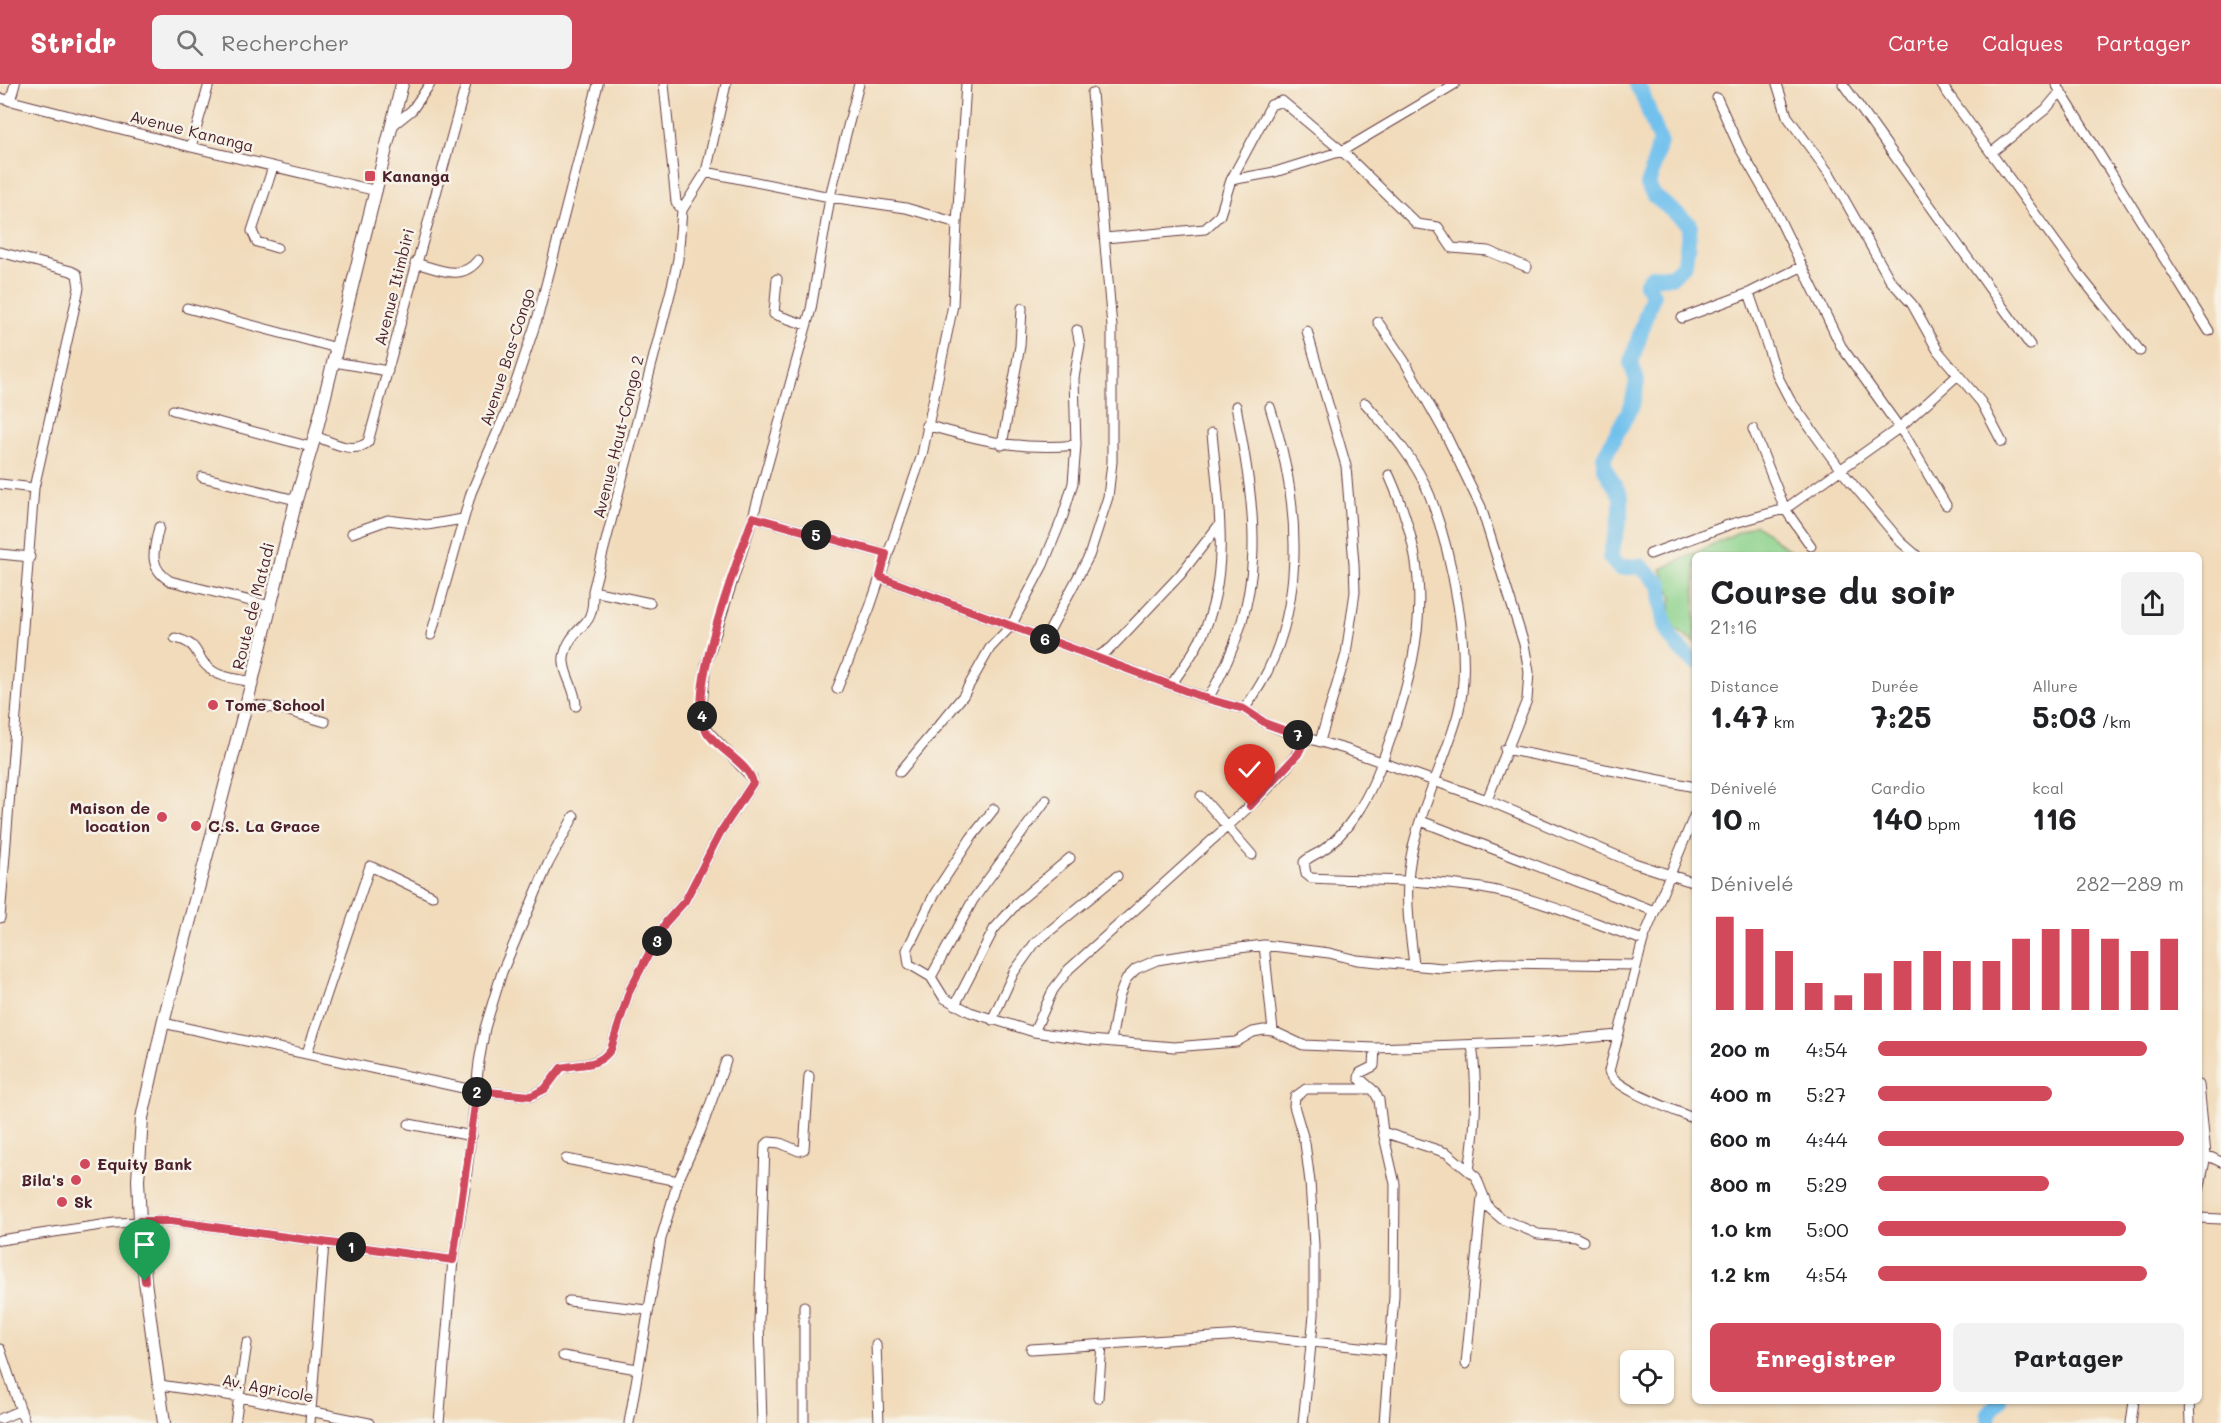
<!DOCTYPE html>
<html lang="fr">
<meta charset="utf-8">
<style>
:root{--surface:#fff;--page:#f2f2f2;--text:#202124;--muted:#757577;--accent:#d1495b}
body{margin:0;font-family:Mali,sans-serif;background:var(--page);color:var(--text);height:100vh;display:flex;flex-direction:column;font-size:22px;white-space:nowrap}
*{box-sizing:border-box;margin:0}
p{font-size:20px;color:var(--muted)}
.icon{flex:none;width:33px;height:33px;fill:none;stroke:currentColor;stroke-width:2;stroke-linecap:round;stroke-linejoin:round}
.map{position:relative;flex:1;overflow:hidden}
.panel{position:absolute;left:1692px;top:468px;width:510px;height:852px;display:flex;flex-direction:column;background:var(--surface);border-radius:9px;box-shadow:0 2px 4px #0004}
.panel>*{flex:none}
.fabs{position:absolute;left:1620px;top:1266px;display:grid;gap:12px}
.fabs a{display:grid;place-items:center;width:54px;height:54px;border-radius:9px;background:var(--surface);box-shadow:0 2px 4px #0004;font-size:30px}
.pin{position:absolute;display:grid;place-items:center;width:51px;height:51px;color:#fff;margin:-62px -26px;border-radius:50% 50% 50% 0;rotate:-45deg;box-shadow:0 0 6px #0007}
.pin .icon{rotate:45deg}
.km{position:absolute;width:30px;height:30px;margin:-15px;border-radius:50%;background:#222;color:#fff;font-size:16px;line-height:30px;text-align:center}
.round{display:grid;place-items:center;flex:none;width:63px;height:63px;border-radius:9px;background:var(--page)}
.head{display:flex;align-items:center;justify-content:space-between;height:102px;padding:0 18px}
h1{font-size:33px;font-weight:800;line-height:45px}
.metrics{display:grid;grid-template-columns:repeat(3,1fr);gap:9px;height:102px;padding:6px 18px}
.metrics div{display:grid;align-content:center}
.metrics b{font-size:30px;font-weight:800}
.metrics small{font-size:16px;font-weight:400}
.metrics p{font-size:16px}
.chart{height:168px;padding:12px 18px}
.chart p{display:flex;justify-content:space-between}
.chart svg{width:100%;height:108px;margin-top:6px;stroke:var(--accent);stroke-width:6}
.cta{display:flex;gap:12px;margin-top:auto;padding:12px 18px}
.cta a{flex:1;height:69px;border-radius:9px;background:var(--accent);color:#fff;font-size:24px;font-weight:800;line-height:69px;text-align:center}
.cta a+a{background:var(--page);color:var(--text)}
ul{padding:0 18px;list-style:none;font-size:20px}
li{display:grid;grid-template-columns:96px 72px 1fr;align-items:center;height:45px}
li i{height:15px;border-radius:8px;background:var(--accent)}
header{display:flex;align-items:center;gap:36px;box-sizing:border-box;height:84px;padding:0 30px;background:var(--accent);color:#fff}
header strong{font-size:28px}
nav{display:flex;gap:33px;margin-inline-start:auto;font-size:21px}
.search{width:420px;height:54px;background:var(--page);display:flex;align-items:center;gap:15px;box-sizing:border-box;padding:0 21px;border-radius:9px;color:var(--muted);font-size:22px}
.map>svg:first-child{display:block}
</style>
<header>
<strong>Stridr</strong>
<div class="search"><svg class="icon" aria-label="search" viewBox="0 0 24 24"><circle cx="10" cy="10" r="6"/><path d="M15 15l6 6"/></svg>Rechercher</div>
<nav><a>Carte</a><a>Calques</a><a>Partager</a></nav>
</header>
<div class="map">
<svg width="2221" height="1339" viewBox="0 0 2221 1339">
<rect width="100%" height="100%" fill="#f7f3e8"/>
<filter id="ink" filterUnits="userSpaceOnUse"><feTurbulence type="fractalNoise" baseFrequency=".0167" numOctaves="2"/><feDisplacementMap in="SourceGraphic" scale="12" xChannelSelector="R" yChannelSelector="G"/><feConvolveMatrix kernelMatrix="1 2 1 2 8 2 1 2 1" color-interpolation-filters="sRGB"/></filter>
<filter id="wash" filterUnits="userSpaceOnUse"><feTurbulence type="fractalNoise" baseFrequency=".008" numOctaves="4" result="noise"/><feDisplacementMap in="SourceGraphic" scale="24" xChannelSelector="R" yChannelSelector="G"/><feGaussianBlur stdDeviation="1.35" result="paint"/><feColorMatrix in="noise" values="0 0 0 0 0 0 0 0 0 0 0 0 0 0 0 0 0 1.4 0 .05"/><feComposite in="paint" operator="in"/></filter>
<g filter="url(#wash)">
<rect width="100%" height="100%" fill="#f1dbbb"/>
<path fill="#8cd28c" stroke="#6b785c" stroke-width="1.5" d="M1755,440L1796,471H1695V559L1668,540L1672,512L1661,485Z"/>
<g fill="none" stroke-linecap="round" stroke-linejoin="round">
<path stroke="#72c1ed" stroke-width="16" d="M1636,0L1642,9L1660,58L1648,101L1654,112L1690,141L1685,179L1671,193L1652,192L1646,200L1653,210L1631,279L1637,297L1632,321L1604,373V383L1621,413V429L1610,473L1619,484L1640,482L1661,501C1662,540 1663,553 1695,578
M1988,1339L1989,1329L1999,1317"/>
</g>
</g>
<g filter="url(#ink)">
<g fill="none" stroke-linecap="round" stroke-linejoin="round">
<g stroke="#633b41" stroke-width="11">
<path id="minor" d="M664,0L676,118L682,126
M1777,0L1787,32L1831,92L1890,196L1912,220L1938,267L1981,318L2002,358
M1843,0L2030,261
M1941,0L2081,193L2140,267
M2056,0L2209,247
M0,14L191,63L377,107
M1717,14L1739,63L1774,124L1841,262L1906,353L1946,421
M10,17L15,0
M392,42L412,26L430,0
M191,63L209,0
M1991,69L2046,25L2061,7
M273,83L252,147L257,158L277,164
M706,88L726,0
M1231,96L1271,21L1282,17L1342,67L1417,140L1438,143L1452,164L1488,167L1527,183
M957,139L966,0
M1105,154L1205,145L1220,131L1231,96L1275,88L1342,67L1455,0
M0,168L71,187L77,190L79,204L34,404L0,834
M415,179C439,185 461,198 478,176
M777,195L774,230L806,241
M1749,209L1778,293L1790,316L1840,385L1901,458L1916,471
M187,224L337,264
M1682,234L1749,209L1801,183
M1378,238L1405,278L1445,349L1481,423L1524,560L1529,588L1527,616L1487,716
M1307,247L1346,382L1354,480L1355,508L1346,570L1320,657
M334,278L388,287
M1365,319C1390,347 1416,376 1430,412C1451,468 1474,571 1458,630C1443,685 1410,742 1408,799C1406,826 1411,854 1414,881
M173,326L311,363
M926,341C979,356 1021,367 1076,361
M1753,345L1785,425L1811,462
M315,352C332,358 353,371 368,358L466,0
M1002,361L1020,262L1022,224
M1389,391C1431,484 1425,548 1394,644C1384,674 1373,706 1355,732C1346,745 1333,760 1320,768C1314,771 1309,773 1304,778L1306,790L1311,794C1368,797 1425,795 1481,804C1536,813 1590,838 1643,856
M202,393L296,416
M0,400L34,404
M753,433L886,470
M159,443C154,465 147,483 170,497L271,522
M352,449L388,436L427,441L463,435
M0,470L30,473
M1650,470L1731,440L1785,425L1899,344L1958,291
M880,493L1208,615L1244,625L1267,640L1286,648L1345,665L1487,716L1634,779L1695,799
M593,507L650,519
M431,551L471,409L506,328L538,232L598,0
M175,554C203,561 192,571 210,585C220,594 239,595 252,598
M1045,555L1089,472L1108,413L1112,378V243L1092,9
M1097,573L1111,564L1180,491L1219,441
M1171,601C1182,585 1195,568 1203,550C1231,487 1218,415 1212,349
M1208,615C1269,508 1257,437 1236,322
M246,620L282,625L325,638
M576,622C576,604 562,589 564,573C567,556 576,549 586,538C593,530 593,517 593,507L672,202L678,175L682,126L706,88L830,113L906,124L957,139L953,221L922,371L870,523L837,605
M1244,625C1310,539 1302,421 1270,323
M1505,665L1695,703
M900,688L963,612L990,564L1011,542L1043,481L1063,432L1073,399L1076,361L1074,294L1080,261L1077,246
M1201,712L1252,771
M994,725L971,754L935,809L907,866L909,880L931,893L944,914L970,928L1034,948L1090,956L1174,963L1236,958L1253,948L1264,946L1273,947L1303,961L1375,964L1542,958L1618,951
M1695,730L1643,856L1609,987C1613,1005 1677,1027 1695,1035
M1421,737L1654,827
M1264,861L1273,947
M931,893L973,816L1046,716
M955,921L994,845L1020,816L1070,774
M992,936L1014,888L1035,859L1117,792
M163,939L477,1007L531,1012L545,1005L561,984C581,979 598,983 611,965L630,905L666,838L685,817L720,749L753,699L752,694L705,644L701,631L706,580L753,433L811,225L831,108L859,0
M1034,948L1053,906L1069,885C1116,843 1164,800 1211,757C1245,726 1285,695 1306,654
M1111,957L1119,913L1126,895L1136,885L1157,876L1206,868L1264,861L1329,869L1357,876L1442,884L1501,879L1635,881
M1375,964L1374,982L1360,989L1359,994L1374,1007L1379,1016L1383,1048L1395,1100L1394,1212L1384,1339
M307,969L370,782L432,812
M2199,1001L2206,1071L2199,1107
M409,1040L472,1052
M1383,1048L1447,1069L1476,1093L1488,1123L1502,1135L1538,1150L1575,1153L1583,1157
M2206,1071L2221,1078
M566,1075L678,1097
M1469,1086C1476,1045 1478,1003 1472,961
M2199,1134L2221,1135
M0,1156L115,1139L171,1137L453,1176
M569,1217L647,1226
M804,1222V1339
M876,1260L879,1339
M0,1265L25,1339
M1031,1265L1243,1251L1390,1266
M563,1272L637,1285
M1466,1280L1482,1113
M160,1301L240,1313L369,1339
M1098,1314L1102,1260
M2189,1317L2190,1339
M0,1335L21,1326
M235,1339L247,1259
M310,1339L324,1159
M439,1339L453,1176L466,1096L479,978L485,944L502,888L548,780L574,732
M629,1339L661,1155L678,1097L701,1046L726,977
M762,1339L759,1239L765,1062L769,1058L780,1059L799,1067L804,1065L809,992
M1303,1339L1314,1231V1161L1310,1098L1305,1059L1294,1022L1295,1013L1306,1005H1372
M2131,1339L2134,1317"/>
</g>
<g stroke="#633b41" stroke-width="14">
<path id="major" d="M164,1339L145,1197L140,1137L138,1096L142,1034L163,939L252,598L296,416L315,352L402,0"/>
</g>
<use href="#minor" stroke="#fff" stroke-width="9"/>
<use href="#major" stroke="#fff" stroke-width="12"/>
</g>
</g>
<g fill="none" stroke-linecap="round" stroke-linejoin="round" filter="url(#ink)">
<g stroke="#fff" stroke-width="12">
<path id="route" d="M145,1197L140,1137H171L453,1176L477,1007L531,1012L545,1005L561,984C581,979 598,984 611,965L630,905L666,838L685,817L720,749L753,699C750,680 714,663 705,645C687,605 738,476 753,433L886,470L880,493L1208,615L1244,625L1267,640L1306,654L1298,670L1250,722"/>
</g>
<use href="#route" stroke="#d1495b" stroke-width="8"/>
</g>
<g fill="#d1495b" stroke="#f7f3e8" stroke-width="2">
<rect x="364" y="86" width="12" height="12" rx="3"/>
<circle cx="213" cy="621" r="6"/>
<circle cx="162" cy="733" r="6"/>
<circle cx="196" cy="742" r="6"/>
<circle cx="85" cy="1080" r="6"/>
<circle cx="76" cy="1096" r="6"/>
<circle cx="62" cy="1118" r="6"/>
</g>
<g text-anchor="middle" stroke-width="5" stroke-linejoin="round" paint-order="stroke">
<g font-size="16" fill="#4a1f2b" stroke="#f7f3e8">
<text transform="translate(192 47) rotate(14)" y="6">Avenue Kananga</text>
<text transform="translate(394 203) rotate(-76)" y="6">Avenue Itimbiri</text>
<text transform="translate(507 273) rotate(-72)" y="6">Avenue Bas-Congo</text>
<text transform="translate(618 353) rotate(-76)" y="6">Avenue Haut-Congo 2</text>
<text transform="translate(253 522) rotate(-76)" y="6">Route de Matadi</text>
<text transform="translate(268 1304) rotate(11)" y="6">Av. Agricole</text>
</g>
<g font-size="16" font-weight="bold" fill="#4a1f2b" stroke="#f7f3e8" text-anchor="start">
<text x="382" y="98">Kananga</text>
<text x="225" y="627">Tome School</text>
<text x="150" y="730" text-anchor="end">Maison de<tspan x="150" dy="18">location</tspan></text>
<text x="208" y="748">C.S. La Grace</text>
<text x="97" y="1086">Equity Bank</text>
<text x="64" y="1102" text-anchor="end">Bila's</text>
<text x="74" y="1124">Sk</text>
</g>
</g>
</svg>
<div class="fabs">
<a><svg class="icon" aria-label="locate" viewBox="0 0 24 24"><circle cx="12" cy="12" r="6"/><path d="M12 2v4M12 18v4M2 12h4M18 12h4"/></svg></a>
</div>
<div class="pin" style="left:145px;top:1197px;background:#1e9e55"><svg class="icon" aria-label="arrive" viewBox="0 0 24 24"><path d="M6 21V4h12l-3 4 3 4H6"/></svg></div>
<div class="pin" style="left:1250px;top:722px;background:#d93025"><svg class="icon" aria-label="check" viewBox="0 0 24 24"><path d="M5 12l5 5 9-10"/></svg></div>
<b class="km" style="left:351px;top:1163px">1</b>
<b class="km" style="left:477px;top:1008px">2</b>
<b class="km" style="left:657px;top:857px">3</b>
<b class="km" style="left:702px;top:632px">4</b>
<b class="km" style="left:816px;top:451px">5</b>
<b class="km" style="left:1045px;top:555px">6</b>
<b class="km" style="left:1298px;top:651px">7</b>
<section class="panel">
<div class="head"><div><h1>Course du soir</h1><p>21:16</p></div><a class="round"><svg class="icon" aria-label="share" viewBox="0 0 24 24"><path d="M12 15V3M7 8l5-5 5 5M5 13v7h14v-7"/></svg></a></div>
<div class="metrics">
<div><p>Distance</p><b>1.47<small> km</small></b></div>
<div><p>Durée</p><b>7:25</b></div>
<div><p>Allure</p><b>5:03<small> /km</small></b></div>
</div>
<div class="metrics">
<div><p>Dénivelé</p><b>10<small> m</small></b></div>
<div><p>Cardio</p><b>140<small> bpm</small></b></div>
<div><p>kcal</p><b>116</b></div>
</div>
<div class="chart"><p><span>Dénivelé</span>282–289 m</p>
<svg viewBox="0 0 160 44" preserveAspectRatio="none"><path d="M5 44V6M15 44V11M25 44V20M35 44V33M45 44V38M55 44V29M65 44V24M75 44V20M85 44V24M95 44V24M105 44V15M115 44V11M125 44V11M135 44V15M145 44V20M155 44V15"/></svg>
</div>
<ul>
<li><b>200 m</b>4:54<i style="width:88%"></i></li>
<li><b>400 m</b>5:27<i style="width:57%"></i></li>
<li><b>600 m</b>4:44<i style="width:100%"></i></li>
<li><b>800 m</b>5:29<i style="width:56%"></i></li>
<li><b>1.0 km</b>5:00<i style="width:81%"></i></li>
<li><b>1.2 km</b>4:54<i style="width:88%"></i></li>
</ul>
<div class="cta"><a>Enregistrer</a><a>Partager</a></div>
</section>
</div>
